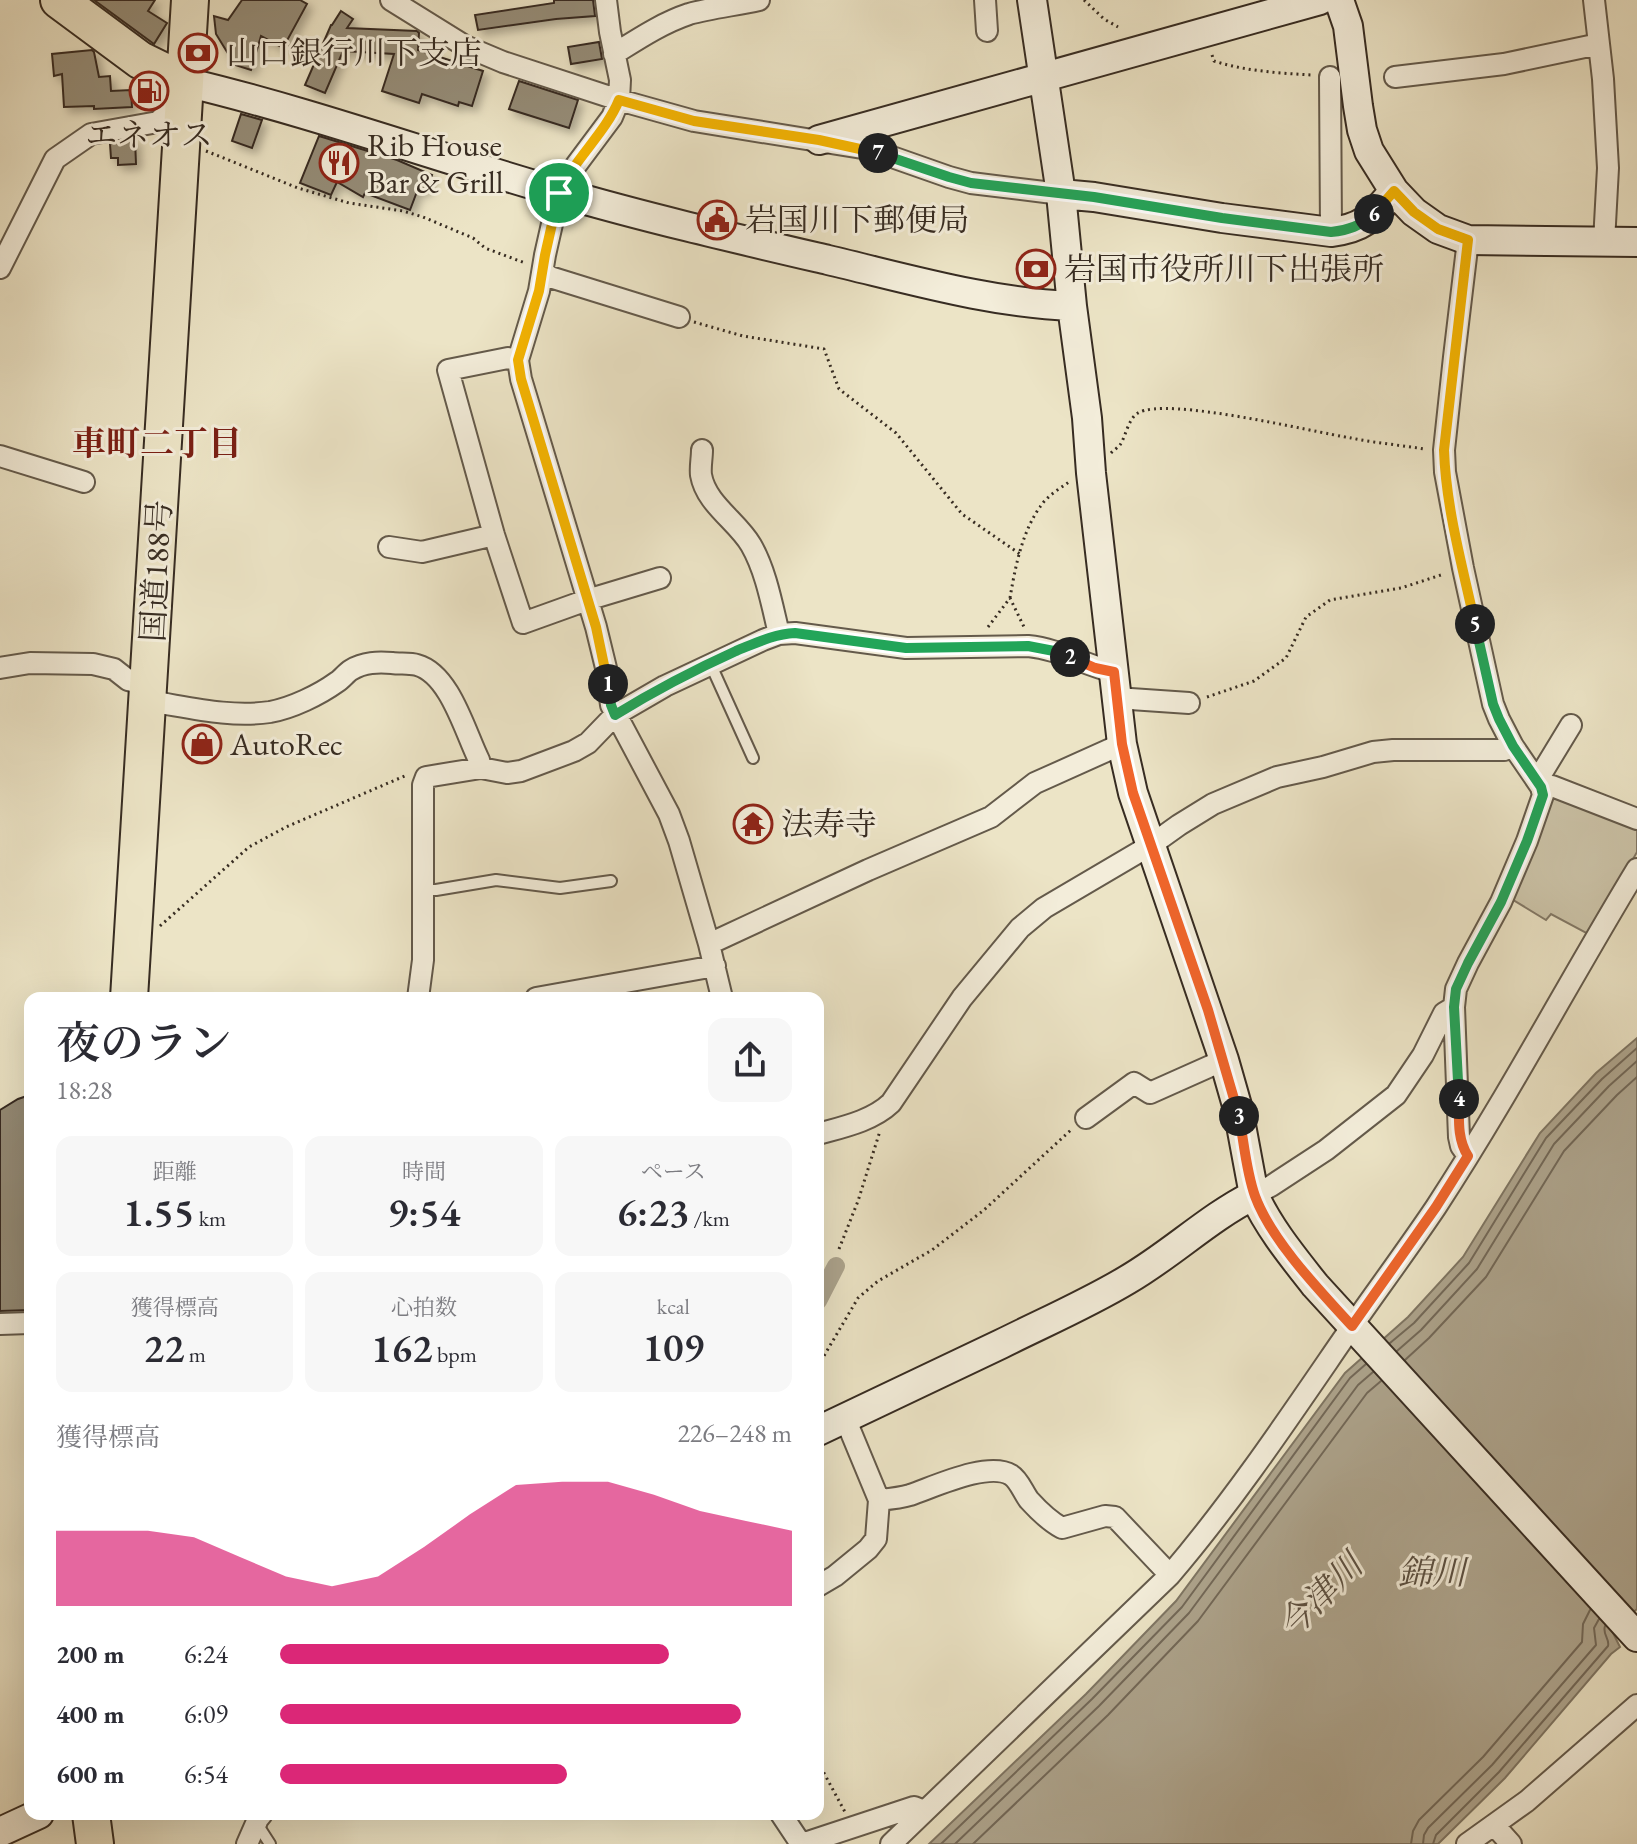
<!DOCTYPE html>
<html lang="ja">
<meta charset="utf-8">
<style>
:root{--surface:#fff;--page:#f7f7f7;--text:#2b2b33;--muted:#7c7c81;--accent:#db2777}
body{margin:0;font-family:"EB Garamond","Noto Serif JP",serif;background:var(--page);color:var(--text);height:100vh;display:flex;flex-direction:column;font-size:30px;white-space:nowrap}
*{box-sizing:border-box;margin:0}
p{font-size:26px;color:var(--muted)}
.icon{flex:none;width:44px;height:44px;fill:none;stroke:currentColor;stroke-width:2;stroke-linecap:round;stroke-linejoin:round}
.map{position:relative;flex:1;overflow:hidden}
.details{position:absolute;left:24px;top:992px;width:800px;height:828px;display:flex;flex-direction:column;background:var(--surface);border-radius:16px;box-shadow:0 8px 32px #0002}
.details>*{flex:none}
.pin{position:absolute;display:grid;place-items:center;width:68px;height:68px;color:#fff;margin:-34px;border:4px solid #fff;border-radius:50%;box-shadow:0 2px 8px #0007}
.km{position:absolute;width:40px;height:40px;margin:-20px;border-radius:50%;background:#222;color:#fff;font-size:22px;line-height:40px;text-align:center}
.round{display:grid;place-items:center;flex:none;width:84px;height:84px;border-radius:16px;background:var(--page)}
.overview{display:flex;align-items:center;justify-content:space-between;height:136px;padding:0 32px}
h1{font-size:44px;font-weight:600;line-height:60px}
.metrics{display:grid;grid-template-columns:repeat(3,1fr);gap:12px;height:136px;padding:8px 32px}
.metrics div{display:grid;align-content:center;border-radius:16px;background:var(--page);text-align:center}
.metrics b{font-size:40px;font-weight:600}
.metrics small{font-size:22px;font-weight:400}
.metrics p{font-size:22px}
.chart{height:224px;padding:16px 32px}
.chart p{display:flex;justify-content:space-between}
.chart svg{width:100%;height:144px;margin-top:8px;fill:var(--accent);opacity:.7}
ul{padding:0 32px;list-style:none;font-size:26px}
li{display:grid;grid-template-columns:128px 96px 1fr;align-items:center;height:60px}
li i{height:20px;border-radius:10px;background:var(--accent)}
.map>svg:first-child{display:block}
</style>
<div class="map">
<svg width="1637" height="1844" viewBox="0 0 1637 1844">
<defs>
<filter id="shadow"><feDropShadow dx="5" dy="5" stdDeviation="4" flood-color="#0004"/></filter>
</defs>
<rect width="100%" height="100%" fill="#ece4c6"/>
<filter id="stains"><feTurbulence type="fractalNoise" baseFrequency=".0025" numOctaves="4"/><feColorMatrix values="0 0 0 0 .2 0 0 0 0 .09 0 0 0 0 .02 0 0 0 .5 -.17"/></filter>
<radialGradient id="worn" r=".72"><stop offset=".6" stop-color="#630" stop-opacity="0"/><stop offset="1" stop-color="#630" stop-opacity=".3"/></radialGradient>
<path fill="#cdc5aa" stroke="#827866" stroke-width="2" d="M1552,796L1637,829V852L1590,935L1551,914L1546,920L1510,898Z"/>
<path fill="#aea58e" stroke="#7e7563" stroke-width="2" d="M1637,1038V1609L1612,1631L1620,1647L1611,1654L1505,1778L1438,1844H929L1086,1694L1176,1601L1345,1373L1408,1317L1463,1257L1540,1133L1596,1073Z"/>
<g fill="none" stroke-linecap="round" stroke-linejoin="round">
<path stroke="#726858" stroke-width="2" d="M1390,1343L1414,1323L1469,1263L1546,1138L1602,1079L1637,1048
M1397,1351L1421,1330L1477,1269L1554,1144L1609,1086L1637,1061
M1405,1360L1429,1338L1486,1277L1564,1151L1617,1095L1637,1077
M941,1844L1092,1699L1182,1607L1350,1378L1366,1364
M955,1844L1099,1706L1189,1613L1358,1385L1373,1372
M973,1844L1108,1715L1198,1621L1367,1393L1381,1381
M1411,1844L1413,1831L1419,1820L1483,1757L1582,1642L1583,1624L1590,1610
M1423,1844L1424,1835L1428,1828L1492,1765L1596,1645L1594,1628L1599,1619
M1433,1844L1436,1835L1499,1772L1608,1646C1610,1639 1602,1634 1605,1626"/>
<path stroke="#aea58e" stroke-width="18" d="M818,1301L836,1266"/>
</g>
<path fill="#958c77" stroke="#372c22" stroke-width="2" filter="url(#shadow)" d="M94,0H155L148,11L167,23L154,44Z
M242,0H300L307,4L283,48L261,36L251,70L235,65L216,34L214,16L228,20Z
M554,0H593L595,16L556,19L478,30L475,15L554,3Z
M341,11L353,19L347,28L417,31L419,33L418,50L483,71L472,106L459,102L458,106L422,94L419,103L382,91L394,54L343,51L325,93L305,85L331,25H332Z
M599,42L602,59L571,64L568,47Z
M92,50L94,52L99,77L110,76L111,91L131,90L132,107L94,109V106L64,107L62,74L54,76L52,54Z
M519,81L578,100L569,128L509,109Z
M241,114L262,120L252,148L232,141Z
M319,136L397,160L432,175L425,191L418,189L410,210L365,193L363,197L337,182L331,195L300,183Z
M135,139L136,164L118,165V158H111L110,144Z
M30,1095V1310L0,1311V1110L18,1099Z"/>
<g fill="none" stroke-linecap="round" stroke-linejoin="round">
<g stroke="#645a4b" stroke-width="14">
<path id="lane" d="M710,663L753,758
M422,890H436L496,880L560,888L611,881
M254,1827L261,1830L270,1844"/>
</g>
<g stroke="#645a4b" stroke-width="24">
<path id="street" d="M391,0L465,46L503,62L619,100L694,121L862,148L892,157L949,177L971,183L1061,194
M606,0L610,32L620,80L619,100L612,117L565,180L559,193L545,255L539,291L518,360L521,379L596,627L606,668L611,705L669,814L679,841L709,944L722,998
M985,0L987,31
M1599,44L1603,79L1608,168L1604,242
M614,54C638,39 662,23 689,14C710,8 737,5 759,0
M1330,77L1331,232
M1395,77L1504,64L1599,44L1594,0
M0,268L55,159L91,134L158,122L165,115L179,92
M543,272L550,277L679,317
M518,360L508,358L448,370L494,535L523,623L587,600L660,578
M702,450C702,458 700,467 701,475C706,504 737,521 751,545C766,571 772,605 779,634
M0,456L84,482
M389,547L422,552L494,535
M0,668L30,663L93,664L114,669L128,680L149,685
M1116,698L1189,703
M148,701C188,707 229,718 270,712C292,708 319,695 337,682C342,679 346,673 351,670C364,662 378,662 392,663C400,664 410,663 417,665C450,674 465,732 479,760L481,768
M1534,776L1543,771L1571,725
M1541,787L1552,786L1637,819
M709,944L868,870L991,817L1035,783L1122,744
M418,998L423,960V785L426,777L481,768L507,773L521,771L574,751L588,743L615,715L665,686L763,640L779,634L795,633L906,648L1028,646C1059,649 1084,665 1114,672
M536,998L715,966
M1086,1118L1134,1083L1150,1093L1224,1060
M818,1134C843,1127 872,1121 891,1103L962,998L1020,928L1044,908L1151,845L1179,825L1213,804L1277,777L1323,767L1373,752L1393,750H1504L1513,746
M1468,1156L1461,1146L1459,1137L1454,1007L1456,989L1468,963L1501,902L1527,841L1543,795L1541,787L1513,746L1499,719L1493,704L1463,568L1445,472L1444,450L1454,357L1468,240
M1254,1195L1271,1186L1326,1150L1396,1095L1423,1055L1444,1013L1454,1007
M0,1324L30,1323
M879,1500C889,1499 900,1498 910,1495C934,1487 988,1461 1011,1475C1019,1480 1023,1492 1029,1500C1039,1511 1049,1521 1062,1528L1105,1516L1115,1517L1170,1575
M818,1586L835,1576L868,1549L876,1539L879,1500L845,1418
M781,1814L801,1844
M1494,1825L1511,1844
M247,1844L258,1819L262,1814
M802,1844L914,1807L924,1811
M891,1844L1170,1575C1228,1507 1278,1434 1328,1361C1363,1309 1401,1259 1436,1207C1508,1097 1569,981 1637,869
M1467,1844L1527,1801L1637,1705"/>
</g>
<g stroke="#372c22" stroke-width="32">
<path id="secondary" d="M1032,0L1061,194L1072,306L1087,418L1091,473L1122,744L1133,793L1224,1060L1238,1109L1254,1195C1269,1228 1293,1257 1315,1285L1637,1637
M1339,0L1348,26L1358,106L1362,130L1369,151L1394,191L1414,212L1438,229L1468,240L1637,242
M185,82C311,112 433,156 558,192C647,218 738,239 828,260C909,279 990,303 1072,306
M819,140L1320,0
M1061,194L1094,197L1222,218L1331,232C1365,228 1372,217 1394,191
M818,1431C879,1402 940,1373 1001,1344C1043,1323 1087,1304 1127,1280C1172,1254 1208,1218 1254,1195
M0,1832L39,1814"/>
</g>
<g stroke="#372c22" stroke-width="40">
<path id="highway" d="M59,0L140,60L185,82
M129,998L190,0
M91,1814L95,1844"/>
</g>
<path stroke="#372c22" stroke-width="3" stroke-dasharray="2 4" stroke-linecap="butt" d="M1084,0L1104,19L1118,27
M1212,55L1214,61C1245,71 1278,73 1311,75
M206,151L298,188L349,203L403,211L423,217L473,238L485,248L525,263
M694,322L743,336L824,349L839,389L896,433L962,514L1020,554
M1111,453C1112,452 1118,447 1120,445C1126,436 1128,419 1138,413C1166,396 1313,432 1351,438C1375,443 1400,445 1424,449
M1010,598C1015,568 1022,532 1040,507C1047,496 1059,489 1069,482
M988,627L1010,598L1024,627
M1207,697L1254,681L1286,658L1306,617L1330,600L1401,588L1444,574
M160,926L249,847L286,827L407,775
M839,1249L858,1201L880,1131
M818,1366L858,1298L878,1281L932,1250L984,1210L1072,1129
M818,1762L845,1812"/>
<use href="#lane" stroke="#f3edda" stroke-width="10"/>
<use href="#street" stroke="#f3edda" stroke-width="20"/>
<use href="#secondary" stroke="#f3edda" stroke-width="28"/>
<use href="#highway" stroke="#ece4c6" stroke-width="36"/>
</g>
<g fill="none" stroke-linecap="round" stroke-linejoin="round">
<g stroke="#fff" stroke-width="16">
<path id="split-1" d="M559,193L545,255L539,291L518,360L521,379L596,627L608,684"/>
</g>
<g stroke="#fff" stroke-width="16">
<path id="split-2" d="M608,684L611,705L615,715C654,691 694,670 736,651C756,643 774,634 795,633L906,648L1028,646L1054,651L1070,657"/>
</g>
<g stroke="#fff" stroke-width="16">
<path id="split-3" d="M1070,657L1095,668L1114,672L1122,744L1133,793L1208,1010L1239,1116"/>
</g>
<g stroke="#fff" stroke-width="16">
<path id="split-4" d="M1239,1116C1244,1142 1246,1171 1255,1196C1271,1240 1320,1291 1352,1326L1436,1207L1468,1156C1457,1139 1459,1119 1459,1099"/>
</g>
<g stroke="#fff" stroke-width="16">
<path id="split-5" d="M1459,1099L1454,1007L1456,989L1468,963L1501,902L1527,841L1543,795L1541,787L1513,746L1499,719L1493,704L1475,624"/>
</g>
<g stroke="#fff" stroke-width="16">
<path id="split-6" d="M1374,214L1394,191L1414,212L1438,229L1468,240L1444,450C1446,509 1463,568 1475,624"/>
</g>
<g stroke="#fff" stroke-width="16">
<path id="split-7" d="M878,153L949,177L971,183L1094,197L1222,218L1331,232C1349,230 1360,226 1374,214"/>
</g>
<g stroke="#fff" stroke-width="16">
<path id="split-8" d="M559,193C574,159 605,134 619,100L694,121L819,140L878,153"/>
</g>
<use href="#split-1" stroke="#f5b400" stroke-width="10"/>
<use href="#split-2" stroke="#22a559" stroke-width="10"/>
<use href="#split-3" stroke="#f0652b" stroke-width="10"/>
<use href="#split-4" stroke="#f0652b" stroke-width="10"/>
<use href="#split-5" stroke="#22a559" stroke-width="10"/>
<use href="#split-6" stroke="#f5b400" stroke-width="10"/>
<use href="#split-7" stroke="#22a559" stroke-width="10"/>
<use href="#split-8" stroke="#f5b400" stroke-width="10"/>
</g>
<defs>
<g id="bank-ring" transform="scale(2)"><circle r="9.5" fill="#f3edda" stroke="#8f2418" stroke-width="1.5"/><path d="M-6-4H6V4H-6ZM0-2.3a2.3 2.3 0 1 0 0 4.6a2.3 2.3 0 1 0 0-4.6Z" fill="#8f2418"/></g>
<g id="fuel-ring" transform="scale(2)"><circle r="9.5" fill="#f3edda" stroke="#8f2418" stroke-width="1.5"/><path d="M-5.5-6h7V0h2V4h1.3V-2.5L3-4.5l.8-.8L6-3V5H2.5V1h-1V6h-7ZM-4.2-4.7v3.2H.2V-4.7Z" fill="#8f2418"/></g>
<g id="restaurant-ring" transform="scale(2)"><circle r="9.5" fill="#f3edda" stroke="#8f2418" stroke-width="1.5"/><path d="M-5-6h1v4h1v-4h1v4h1v-4h1v5L-1.5 .5V6h-2V.5L-5-1ZM5-6V6H3V1.5H1.5Q1.5-4 5-6Z" fill="#8f2418"/></g>
<g id="civic-ring" transform="scale(2)"><circle r="9.5" fill="#f3edda" stroke="#8f2418" stroke-width="1.5"/><path d="M-.6-6.5H3V-4.5H.6V-3L4-1V1h2V6H-6V1h2V-1L-.6-3ZM-1.2 2.5V6h2.4V2.5Z" fill="#8f2418"/></g>
<g id="shop-ring" transform="scale(2)"><circle r="9.5" fill="#f3edda" stroke="#8f2418" stroke-width="1.5"/><path d="M-5-2.5h2.3a2.7 3.5 0 0 1 5.4 0H5L5.5 6h-11ZM-1.5-2.5h3a1.5 2.3 0 0 0-3 0Z" fill="#8f2418"/></g>
<g id="temple-ring" transform="scale(2)"><circle r="9.5" fill="#f3edda" stroke="#8f2418" stroke-width="1.5"/><path d="M0-6L5-2H3V0L6.5 2.5H4V6H1.5V3h-3V6H-4V2.5H-6.5L-3 0V-2H-5Z" fill="#8f2418"/></g>
</defs>
<g fill-rule="evenodd">
<use href="#bank-ring" x="198" y="53"/>
<use href="#fuel-ring" x="149" y="91"/>
<use href="#restaurant-ring" x="339" y="163"/>
<use href="#civic-ring" x="717" y="220"/>
<use href="#bank-ring" x="1036" y="269"/>
<use href="#shop-ring" x="202" y="744"/>
<use href="#temple-ring" x="753" y="824"/>
</g>
<g text-anchor="middle" stroke-width="6" stroke-linejoin="round" paint-order="stroke">
<g font-size="32" fill="#372c22" stroke="#f3edda" text-anchor="start">
<text x="226" y="64">山口銀行川下支店</text>
<text x="149" y="146" text-anchor="middle">エネオス</text>
<text x="367" y="156">Rib House<tspan x="367" dy="37">Bar &amp; Grill</tspan></text>
<text x="745" y="231">岩国川下郵便局</text>
<text x="1064" y="280">岩国市役所川下出張所</text>
<text x="230" y="755">AutoRec</text>
<text x="781" y="835">法寿寺</text>
</g>
<g font-size="32" fill="#372c22" stroke="#f3edda">
<text transform="translate(156 571) rotate(-87)" y="11">国道188号</text>
</g>
<g font-size="34" font-weight="bold" fill="#7a1f14" stroke="#f3edda">
<text x="157" y="455">車町二丁目</text>
</g>
<g font-size="34" font-style="italic" fill="#5b5042" stroke="#f3edda">
<text x="1432" y="1584">錦川</text>
<text transform="translate(1320 1595) rotate(-45)" y="12">今津川</text>
</g>
</g>
<rect width="100%" height="100%" filter="url(#stains)"/>
<rect width="100%" height="100%" fill="url(#worn)"/>
</svg>
<div class="pin" style="left:559px;top:193px;background:#1e9e55"><svg class="icon" aria-label="arrive" viewBox="0 0 24 24"><path d="M6 21V4h12l-3 4 3 4H6"/></svg></div>
<b class="km" style="left:608px;top:684px">1</b>
<b class="km" style="left:1070px;top:657px">2</b>
<b class="km" style="left:1239px;top:1116px">3</b>
<b class="km" style="left:1459px;top:1099px">4</b>
<b class="km" style="left:1475px;top:624px">5</b>
<b class="km" style="left:1374px;top:214px">6</b>
<b class="km" style="left:878px;top:153px">7</b>
<section class="details">
<div class="overview"><div><h1>夜のラン</h1><p>18:28</p></div><a class="round"><svg class="icon" aria-label="share" viewBox="0 0 24 24"><path d="M12 15V3M7 8l5-5 5 5M5 13v7h14v-7"/></svg></a></div>
<div class="metrics">
<div><p>距離</p><b>1.55<small> km</small></b></div>
<div><p>時間</p><b>9:54</b></div>
<div><p>ペース</p><b>6:23<small> /km</small></b></div>
</div>
<div class="metrics">
<div><p>獲得標高</p><b>22<small> m</small></b></div>
<div><p>心拍数</p><b>162<small> bpm</small></b></div>
<div><p>kcal</p><b>109</b></div>
</div>
<div class="chart"><p><span>獲得標高</span>226–248 m</p>
<svg viewBox="0 0 160 44" preserveAspectRatio="none"><path d="M0 44V21L10 21L20 21L30 23L40 29L50 35L60 38L70 35L80 26L90 16L100 7L110 6L120 6L130 10L140 15L150 18L160 21V44z"/></svg>
</div>
<ul>
<li><b>200 m</b>6:24<i style="width:76%"></i></li>
<li><b>400 m</b>6:09<i style="width:90%"></i></li>
<li><b>600 m</b>6:54<i style="width:56%"></i></li>
</ul>
</section>
</div>
